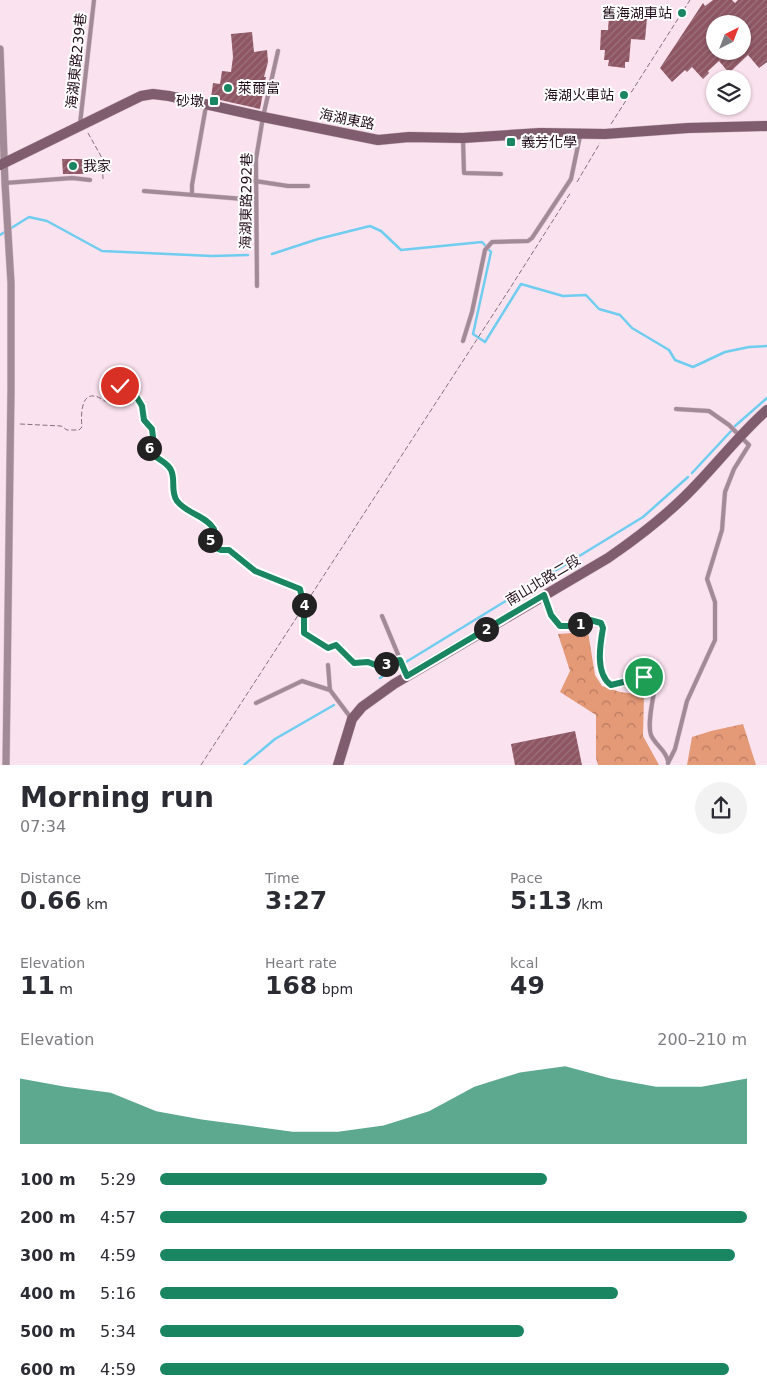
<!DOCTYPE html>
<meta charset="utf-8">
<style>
:root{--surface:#fff;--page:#f2f2f3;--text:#2b2b33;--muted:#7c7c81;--accent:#1a8561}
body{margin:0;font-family:"DejaVu Sans","Noto Sans TC",sans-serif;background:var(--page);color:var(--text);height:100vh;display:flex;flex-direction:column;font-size:19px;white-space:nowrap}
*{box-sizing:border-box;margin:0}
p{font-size:16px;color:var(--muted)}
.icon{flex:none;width:28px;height:28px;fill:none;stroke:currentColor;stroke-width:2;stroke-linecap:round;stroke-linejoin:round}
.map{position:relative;height:765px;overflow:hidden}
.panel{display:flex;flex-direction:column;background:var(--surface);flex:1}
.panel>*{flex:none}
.needle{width:32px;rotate:42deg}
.controls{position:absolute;left:706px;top:15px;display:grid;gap:10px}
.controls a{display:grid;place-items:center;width:45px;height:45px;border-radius:50%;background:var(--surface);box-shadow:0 1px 4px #0004;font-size:25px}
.pin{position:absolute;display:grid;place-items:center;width:42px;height:42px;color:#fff;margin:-21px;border:2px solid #fff;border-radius:50%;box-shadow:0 1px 5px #0007}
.km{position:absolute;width:25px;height:25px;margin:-12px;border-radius:50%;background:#222;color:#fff;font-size:14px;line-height:25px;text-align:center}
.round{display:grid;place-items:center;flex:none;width:52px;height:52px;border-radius:26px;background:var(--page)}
.headline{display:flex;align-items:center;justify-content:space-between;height:85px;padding:0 20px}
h1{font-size:28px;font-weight:700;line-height:38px}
.stats{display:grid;grid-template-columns:repeat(3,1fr);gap:8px;height:85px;padding:5px 20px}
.stats div{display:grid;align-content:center}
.stats b{font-size:25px;font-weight:700}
.stats small{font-size:14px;font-weight:400}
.stats p{font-size:14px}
.chart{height:140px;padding:10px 20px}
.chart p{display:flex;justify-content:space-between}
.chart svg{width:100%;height:90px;margin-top:5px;fill:var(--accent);opacity:.7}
ul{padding:0 20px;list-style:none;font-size:16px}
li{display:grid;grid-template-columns:80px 60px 1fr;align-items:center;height:38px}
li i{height:12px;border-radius:6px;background:var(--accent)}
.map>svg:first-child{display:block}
</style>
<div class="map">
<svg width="767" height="765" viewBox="0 0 767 765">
<defs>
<pattern id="forest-crowns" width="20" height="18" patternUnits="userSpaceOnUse" patternTransform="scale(1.25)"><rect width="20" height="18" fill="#e49977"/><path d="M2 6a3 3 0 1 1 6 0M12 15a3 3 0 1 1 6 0" fill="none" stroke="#b97b61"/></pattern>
<pattern id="building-hatch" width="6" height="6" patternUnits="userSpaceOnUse" patternTransform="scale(1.25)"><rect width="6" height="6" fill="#8e5663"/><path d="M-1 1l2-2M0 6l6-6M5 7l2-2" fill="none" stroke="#9c737d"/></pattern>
</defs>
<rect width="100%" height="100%" fill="#fae2ef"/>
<path fill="url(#forest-crowns)" d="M588,632L595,675L602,686L620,692L644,695L643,736L659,765H598L596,758V715L560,692L570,671L558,634Z
M743,724L756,765H687L692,737L711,731Z"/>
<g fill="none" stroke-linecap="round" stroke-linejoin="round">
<path stroke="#6fcdf0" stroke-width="2.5" d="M0,235L29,217L47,221L102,251L212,256L248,255
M272,254L318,239L370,226L381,231L401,250L482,242L491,252L473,334L485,342L521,284L563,296L586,295L599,309L620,315L632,328L669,350L675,360L693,367L725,352L749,347L767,346
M735,426L767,398
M692,473L732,430
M406,662L643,517L688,477
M380,678L399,666
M244,765L275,739L334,705"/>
</g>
<path fill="url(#building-hatch)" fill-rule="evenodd" d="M713,0H732L735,3L738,0H767V62L759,68L748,55L729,73L719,61L708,71L709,73L703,79L692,67L687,72L685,70L672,82L660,68L703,3L705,6ZM715,24H742V51H715Z
M612,11L629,12L628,17L647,18L645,40L631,39L629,62H625V68L608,66L609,60H604L605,50H600L601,30H608L609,16H612Z
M252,32L254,52L267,50L268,62L264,77H266L260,109L211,98L213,83L220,84L222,71L231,72L233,57L231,34Z
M62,159H84V174H63Z
M575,731L582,765H515L511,744Z"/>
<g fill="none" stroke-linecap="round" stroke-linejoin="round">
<g stroke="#d8c0cd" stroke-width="5">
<path id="lane" d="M80,124L94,0
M463,138L464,173L501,174
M255,181L288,186H308
M5,183L72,178L90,180
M144,191L256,200
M192,195V185L206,106
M257,286L256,159L263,117L278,51
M463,341L472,312L485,250L492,242L528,241L532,238L571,179L580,136
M545,597L551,615L560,626H574L591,620L601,623L603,628L600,670L606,681L611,685L644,677L650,680L655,687C653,699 647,724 651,735C655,745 666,750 668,761
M382,616L407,676
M328,648L336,645L354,663L368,662L378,666L401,660
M328,665L330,690
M256,703L302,681L330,690L351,718
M668,763L675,749L687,701L715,640V602L707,579L722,530L725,492L734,469L749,445L729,425L709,411L676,409"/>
</g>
<g stroke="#d8c0cd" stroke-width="8">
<path id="street" d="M0,49L5,183L11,283V389L6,765"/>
</g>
<g stroke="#d8c0cd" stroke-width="11">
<path id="secondary" d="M0,165L141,96L153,94L169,96L263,117L378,140L409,137L463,138L540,133L605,134L688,128L767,126
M338,765L352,719L362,707L394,684L608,558C640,536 670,513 696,485C720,460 741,433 767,410"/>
</g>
<path stroke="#86707d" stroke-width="1" stroke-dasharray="5 2.5" stroke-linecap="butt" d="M611,124L690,0
M88,133L102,158L103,179
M577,182L600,143
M20,424L61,426L67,430H79L82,427C81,419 80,394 94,396C98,396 104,401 109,403L120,386H124L136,396L142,406L143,420L152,429L153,437L149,449C155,460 166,460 171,470C176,480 170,491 177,501C187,514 205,515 214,529L210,541L211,546L221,550H229L255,571L300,589L304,605
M304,609V633L323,645
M201,765L507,293L571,192"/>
<use href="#lane" stroke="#a28a97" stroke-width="4"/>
<use href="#street" stroke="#a28a97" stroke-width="7"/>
<use href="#secondary" stroke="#7f5d6f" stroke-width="10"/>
</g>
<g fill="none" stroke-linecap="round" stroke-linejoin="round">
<g stroke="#fff" stroke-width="10">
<path id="route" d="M120,386H124L136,396L142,406L144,420L152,429L153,437L149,449C155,460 166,460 171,470C176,480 170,491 177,501C187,514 205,515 214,529L210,541L211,546L221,550H229L255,571L300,589L304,607V633L328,648L336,645L354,663L368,662L378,666L400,660L407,676L544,595L551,615L560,626H574L590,620L601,623L603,628C600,645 595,674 611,685L644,677"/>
</g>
<use href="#route" stroke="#1a8561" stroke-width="6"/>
</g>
<g fill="#1a8561" stroke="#fff" stroke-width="2">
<circle cx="682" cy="13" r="5"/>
<circle cx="228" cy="88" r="5"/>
<circle cx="624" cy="95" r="5"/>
<rect x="209" y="96" width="10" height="10" rx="2.5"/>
<rect x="506" y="137" width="10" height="10" rx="2.5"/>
<circle cx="73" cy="166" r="5"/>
</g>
<g text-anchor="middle" stroke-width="4" stroke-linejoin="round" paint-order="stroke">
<g font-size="14" fill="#24101c" stroke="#fff" text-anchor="end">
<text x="672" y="18">舊海湖車站</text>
<text x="238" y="93" text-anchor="start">萊爾富</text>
<text x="614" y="100">海湖火車站</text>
<text x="204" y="106">砂墩</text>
<text x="521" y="147" text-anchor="start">義芳化學</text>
<text x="83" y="171" text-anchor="start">我家</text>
</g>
<g font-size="14" fill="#24101c" stroke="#fff">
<text transform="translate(76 61) rotate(-84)" y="5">海湖東路239巷</text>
<text transform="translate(347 119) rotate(11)" y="5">海湖東路</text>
<text transform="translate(246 201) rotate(-89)" y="5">海湖東路292巷</text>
<text transform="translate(543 580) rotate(-31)" y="5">南山北路二段</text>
</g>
</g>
</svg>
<div class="controls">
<a><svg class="needle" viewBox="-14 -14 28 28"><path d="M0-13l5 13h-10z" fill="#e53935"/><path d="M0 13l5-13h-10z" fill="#7c7c81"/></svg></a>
<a><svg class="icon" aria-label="layers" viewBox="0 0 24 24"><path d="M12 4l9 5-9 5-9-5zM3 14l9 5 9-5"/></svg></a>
</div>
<div class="pin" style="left:644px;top:677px;background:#1e9e55"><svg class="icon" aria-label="arrive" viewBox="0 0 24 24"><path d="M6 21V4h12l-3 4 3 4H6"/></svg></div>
<div class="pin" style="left:120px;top:386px;background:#d93025"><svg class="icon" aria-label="check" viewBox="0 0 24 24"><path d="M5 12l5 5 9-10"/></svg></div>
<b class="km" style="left:580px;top:624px">1</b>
<b class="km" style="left:486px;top:629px">2</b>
<b class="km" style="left:386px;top:664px">3</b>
<b class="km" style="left:304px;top:605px">4</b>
<b class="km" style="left:210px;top:540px">5</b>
<b class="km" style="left:149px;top:448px">6</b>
</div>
<section class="panel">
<div class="headline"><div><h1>Morning run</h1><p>07:34</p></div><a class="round"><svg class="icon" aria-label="share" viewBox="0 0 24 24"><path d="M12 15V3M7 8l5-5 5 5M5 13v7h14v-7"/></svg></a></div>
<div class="stats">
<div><p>Distance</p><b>0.66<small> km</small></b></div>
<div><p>Time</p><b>3:27</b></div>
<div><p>Pace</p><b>5:13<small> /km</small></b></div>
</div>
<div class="stats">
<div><p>Elevation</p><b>11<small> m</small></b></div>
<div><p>Heart rate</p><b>168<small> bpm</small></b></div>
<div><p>kcal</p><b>49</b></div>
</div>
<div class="chart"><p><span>Elevation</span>200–210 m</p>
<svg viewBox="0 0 160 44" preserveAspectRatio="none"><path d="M0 44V12L10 16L20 19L30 28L40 32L50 35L60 38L70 38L80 35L90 28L100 16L110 9L120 6L130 12L140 16L150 16L160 12V44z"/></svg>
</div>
<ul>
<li><b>100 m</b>5:29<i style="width:66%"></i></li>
<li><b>200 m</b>4:57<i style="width:100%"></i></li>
<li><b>300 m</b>4:59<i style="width:98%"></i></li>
<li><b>400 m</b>5:16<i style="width:78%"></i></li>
<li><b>500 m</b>5:34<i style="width:62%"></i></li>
<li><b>600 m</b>4:59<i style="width:97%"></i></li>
</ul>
</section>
